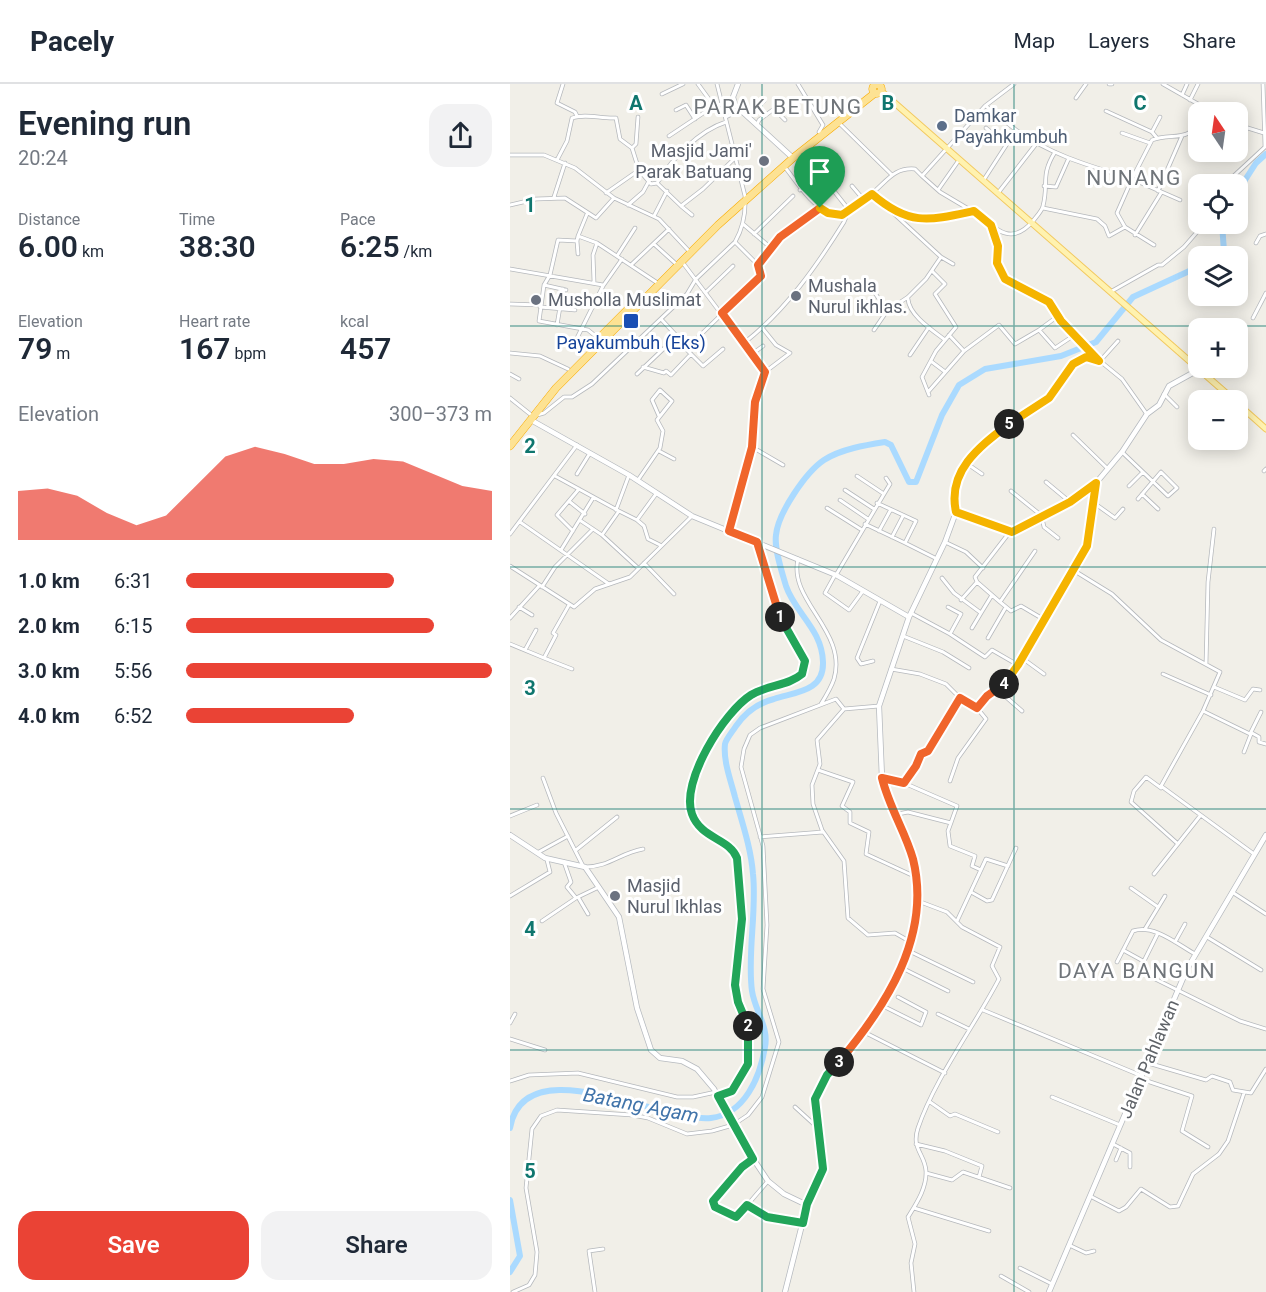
<!DOCTYPE html>
<meta charset="utf-8">
<style>
:root{--surface:#fff;--page:#f2f2f3;--text:#1f2937;--muted:#747a83;--line:#e0e1e3;--accent:#ea4335}
body{margin:0;font-family:Roboto,sans-serif;background:var(--page);color:var(--text);height:100vh;display:flex;flex-direction:column;font-size:22px;white-space:nowrap}
*{box-sizing:border-box;margin:0}
p{font-size:20px;color:var(--muted)}
.icon{flex:none;width:33px;height:33px;fill:none;stroke:currentColor;stroke-width:2;stroke-linecap:round;stroke-linejoin:round}
.map{position:relative;flex:1;overflow:hidden}
.panel{display:flex;flex-direction:column;background:var(--surface);width:510px}
.panel>*{flex:none}
.needle{width:39px;rotate:347deg}
.controls{position:absolute;left:678px;top:18px;display:grid;gap:12px}
.controls a{display:grid;place-items:center;width:60px;height:60px;border-radius:12px;background:var(--surface);box-shadow:0 3px 15px #0003;font-size:30px}
.pin{position:absolute;display:grid;place-items:center;width:51px;height:51px;color:#fff;margin:-62px -26px;border-radius:50% 50% 50% 0;rotate:-45deg;box-shadow:0 0 6px #0007}
.pin .icon{rotate:45deg}
.km{position:absolute;width:30px;height:30px;margin:-15px;border-radius:50%;background:#222;color:#fff;font-size:16px;line-height:30px;text-align:center}
.round{display:grid;place-items:center;flex:none;width:63px;height:63px;border-radius:18px;background:var(--page)}
.head{display:flex;align-items:center;justify-content:space-between;height:102px;padding:0 18px}
h1{font-size:33px;font-weight:600;line-height:45px}
.figures{display:grid;grid-template-columns:repeat(3,1fr);gap:9px;height:102px;padding:6px 18px}
.figures div{display:grid;align-content:center}
.figures b{font-size:30px;font-weight:600}
.figures small{font-size:16px;font-weight:400}
.figures p{font-size:16px}
.chart{height:168px;padding:12px 18px}
.chart p{display:flex;justify-content:space-between}
.chart svg{width:100%;height:108px;margin-top:6px;fill:var(--accent);opacity:.7}
.button{display:flex;gap:12px;margin-top:auto;padding:12px 18px}
.button a{flex:1;height:69px;border-radius:18px;background:var(--accent);color:#fff;font-size:24px;font-weight:600;line-height:69px;text-align:center}
.button a+a{background:var(--page);color:var(--text)}
ul{padding:0 18px;list-style:none;font-size:20px}
li{display:grid;grid-template-columns:96px 72px 1fr;align-items:center;height:45px}
li i{height:15px;border-radius:8px;background:var(--accent)}
header{display:flex;align-items:center;gap:36px;box-sizing:border-box;height:84px;padding:0 30px;background:var(--surface);border-bottom:2px solid var(--line)}
header strong{font-size:28px}
nav{display:flex;gap:33px;margin-inline-start:auto;font-size:21px}
main{display:flex;flex:1;min-height:0}
.map>svg:first-child{display:block}
</style>
<header>
<strong>Pacely</strong>
<nav><a>Map</a><a>Layers</a><a>Share</a></nav>
</header>
<main>
<section class="panel">
<div class="head"><div><h1>Evening run</h1><p>20:24</p></div><a class="round"><svg class="icon" aria-label="share" viewBox="0 0 24 24"><path d="M12 15V3M7 8l5-5 5 5M5 13v7h14v-7"/></svg></a></div>
<div class="figures">
<div><p>Distance</p><b>6.00<small> km</small></b></div>
<div><p>Time</p><b>38:30</b></div>
<div><p>Pace</p><b>6:25<small> /km</small></b></div>
</div>
<div class="figures">
<div><p>Elevation</p><b>79<small> m</small></b></div>
<div><p>Heart rate</p><b>167<small> bpm</small></b></div>
<div><p>kcal</p><b>457</b></div>
</div>
<div class="chart"><p><span>Elevation</span>300–373 m</p>
<svg viewBox="0 0 160 44" preserveAspectRatio="none"><path d="M0 44V24L10 23L20 26L30 33L40 38L50 34L60 22L70 10L80 6L90 9L100 13L110 13L120 11L130 12L140 17L150 22L160 24V44z"/></svg>
</div>
<ul>
<li><b>1.0 km</b>6:31<i style="width:68%"></i></li>
<li><b>2.0 km</b>6:15<i style="width:81%"></i></li>
<li><b>3.0 km</b>5:56<i style="width:100%"></i></li>
<li><b>4.0 km</b>6:52<i style="width:55%"></i></li>
</ul>
<div class="button"><a>Save</a><a>Share</a></div>
</section>
<div class="map">
<svg width="756" height="1208" viewBox="0 0 756 1208">
<rect width="100%" height="100%" fill="#f1efe8"/>
<g fill="none" stroke-linecap="round" stroke-linejoin="round">
<path stroke="#aadaff" stroke-width="6" d="M728,107L746,79L756,70
M707,172L714,167L712,140
M0,1044C14,962 152,1039 201,1034C235,1030 250,993 255,963C259,943 245,927 242,907C237,871 247,828 243,790C241,764 232,738 225,713C221,697 213,677 215,660C216,655 223,647 226,642C235,629 248,619 264,615C285,608 314,608 313,578C312,545 285,529 276,502C272,488 264,465 266,451C268,429 296,388 314,376C331,365 356,361 375,358L381,361L399,398H406L432,331L449,301L475,285L551,272L586,258L623,213L688,183
M0,1116L10,1172L0,1188"/>
<g stroke="#b5b8bc" stroke-width="4.5">
<path id="street" d="M53,0L47,19L65,28L67,32
M188,0L204,22
M288,0L313,41L309,48
M599,0H602
M653,0L702,28
M152,10L173,0
M672,11L677,0
M566,14L576,0
M680,16L688,0
M166,26L176,21L185,35
M596,27L642,48
M236,31L254,17
M216,33L230,26
M329,39L381,90
M247,41L249,36L264,25L275,36
M728,41L754,49
M476,44L495,60
M506,46C541,71 580,82 622,95L642,56C662,49 679,58 688,38
M612,49L640,59
M159,52L204,22L211,20L212,22
M647,54L642,48L650,33
M122,64L126,60L128,33
M0,71H34L65,84L104,114L149,135L178,166
M47,76L57,57L62,34C76,29 91,35 106,34L110,55L122,64L129,86L141,100L147,99C162,75 188,47 216,38
M274,82C288,99 307,133 332,131C341,124 351,118 360,111C376,99 383,83 405,85L412,92L475,22L504,0
M412,92L430,108L462,127
M473,97L506,46L477,23
M147,99L171,122L193,105L225,74
M715,100L755,63L753,0
M342,102L353,115
M534,102L546,103L558,76
M290,106L321,77
M428,106L449,76
M648,107L672,52
M96,109L129,86
M488,109L526,60
M362,110C399,142 418,137 464,127C484,143 500,164 523,137C526,133 532,127 533,122C539,99 530,92 545,68
M44,113L55,79
M0,121L26,115L55,114L86,134L104,114
M118,121L133,108L139,97
M171,122L182,131
M533,124L587,135L595,142L599,152L615,143
M381,127L431,173L443,180
M144,132L157,107
M233,140L261,164
M481,143L487,162V179L495,195L539,218L551,237L590,277L612,295L636,329
M244,150L283,112
M625,151L651,109
M68,152L77,130
M67,157L68,170
M746,159L750,152L756,150
M144,160L165,179
M644,161L615,143L607,129L622,95L670,116
M107,172L125,144
M173,179L255,288L245,318L242,363L219,447
M121,181L159,145
M248,181L270,153L310,124
M0,185L93,201
M84,198L83,171L87,159
M34,201L56,206
M363,206L377,227
M602,207L648,181H652L674,163L694,140
M196,208L223,182
M398,215C399,231 422,246 435,256
M0,220L30,221
M30,223L65,226
M743,234L756,209
M151,235L176,262
M47,241L53,205
M253,245L266,261L280,269L255,288
M364,246L377,227L398,213L416,195L431,173
M529,246L548,232
M439,251L454,267
M88,254L78,246L29,237L34,201L40,191L48,156L67,157L68,152L87,159L146,198
M65,258L93,202L112,175
M234,259C276,226 306,183 334,138L339,126L320,102
M213,265L193,282L176,265L251,192L248,181L225,158
M0,269L30,272L58,285
M242,270L253,262
M400,271L419,243
M590,277L608,257
M422,278L434,287
M133,283L154,289L156,287L161,291L181,270
M0,290L9,295
M127,290L167,252
M418,308L454,267L489,241L505,260L529,246L545,264L566,250
M654,310L667,323
M419,311L412,293L426,267L446,243L425,210L435,200L422,187
M0,314L20,330
M27,331L34,329L54,313H62L82,300L177,210L186,195L225,158C233,144 236,129 235,112L207,0
M728,334L735,327
M563,351L598,385
M242,363L273,381
M149,367L164,375
M612,368L658,412L667,404L651,388L628,415
M456,379L472,390
M754,387L756,385
M67,390L80,369
M45,392L109,427
M128,396L150,364L153,347L147,336L162,317L150,306L142,316L149,332
M536,398L560,418
M619,402L633,388
M335,406L364,425
M501,407L532,432
M374,410L380,400L376,394
M632,410L648,425
M330,416L358,435
M60,418L75,430
M584,419L605,434L613,425
M317,424L352,446
M106,426L119,391
M446,428C437,387 472,357 504,336C516,329 529,324 539,314C552,301 557,278 576,273L588,276
M532,434L534,443L548,454
M127,436L134,442L138,455L150,461
M71,437L92,451L128,484
M10,438L99,500
M355,440L395,459L406,437L367,419
M63,447L47,431L69,405
M369,447L380,427
M499,449L465,493L467,498L490,518L525,467
M0,450L67,361
M92,451L109,427L127,436L146,410
M382,453L393,432
M435,458L456,468L473,484
M395,459L427,475
M51,466L83,414
M288,475C278,517 338,547 324,595C321,604 316,612 311,620
M134,479L164,510
M0,482L64,523L85,505L120,493L182,432
M563,486L602,510L651,556L710,588L693,627L651,702L744,770
M325,491L315,509L339,526L353,507
M326,491L374,410L347,392
M432,494L444,509L471,529L482,511
M32,503L45,483L83,445
M451,516L467,498
M490,518L501,527L511,522L533,535
M9,523L22,531
M401,529L440,550L451,530L438,523
M0,534L30,501
M462,544L471,529
M440,550L475,573L482,566L508,581
M393,552L433,568L459,584
M478,554L496,523
M0,560L34,574L46,551L43,549L59,521
M15,566L26,546
M34,574L62,585
M512,574L534,590
M363,577L351,580L347,574L370,517
M696,580L698,498L704,445
M381,585L410,590L436,600L450,614L467,624L477,612L488,606L508,581L577,462L586,400
M653,590L701,611
M704,603L735,616L743,605L750,606
M488,606L512,627
M369,622L334,625L307,656L310,680L302,701L303,720L312,746L334,777L338,834L358,851L385,849L399,857
M693,627L740,650L751,628
M742,649L749,653V658L756,660
M734,668L741,650
M308,686L343,698L332,722L340,728V739L359,748L356,770L406,793
M33,694L46,729L73,782
M372,694L394,699L447,722L438,747L440,762L465,772L462,782L471,786
M440,697L448,674L476,635L467,624
M394,699L406,682L411,670L418,667L450,614
M651,704L636,693L624,707L621,718L668,760
M383,731L398,728L441,739
M0,732L27,721
M250,753L313,748
M66,766L107,733
M27,769L58,752
M54,778L61,798L57,803L66,814
M75,783C99,783 110,769 133,765
M644,790L690,732
M621,804L648,823
M461,808L477,817L482,816L506,764
M722,808L756,830
M0,812L40,788L37,776
M68,813L78,830
M32,837L66,814L89,803
M447,837L476,775L498,782
M635,845L655,812
M648,849L629,887L730,937L756,945
M697,853L751,886
M665,858L675,840
M397,866L463,898
M613,866L633,877
M607,878L623,847C644,840 667,860 685,870
M390,883L438,907
M371,921L411,941L416,928L388,913
M473,926L632,992
M428,930L459,945
M0,939L5,930
M354,948L435,989
M0,955L35,966
M638,979L696,996L702,992L720,998L723,1006L741,1009L756,985
M631,995L682,1012L672,1047L698,1063
M0,997L19,991L68,989L167,1013H183L206,1008
M208,1012C219,1010 223,1006 229,997C239,982 244,959 238,941C233,927 226,917 226,902C225,860 239,818 227,775C220,750 174,756 180,710C184,681 216,627 241,611C255,602 273,602 288,593L295,580L272,537L247,458
M542,1013L610,1041
M420,1018L440,1032L445,1030L488,1048
M285,1023L307,1043
M406,1060L435,1067L472,1082L469,1093
M603,1060L620,1069V1083
M243,1075C227,1083 214,1101 204,1116L205,1123L227,1133L258,1097
M606,1076L611,1064
M416,1089L442,1096L453,1088L500,1104
M580,1112L609,1127L616,1123L631,1105L660,1123L668,1122L683,1090L709,1070L718,1057L734,1009
M238,1122L257,1133L293,1139
M404,1124L479,1147
M559,1161L576,1169L584,1167
M510,1184L542,1200
M491,1192L519,1208
M3,1208L19,1201L25,1191L27,1168L16,1104L22,1045L31,1032L47,1026L122,1031L138,1034L177,1050L202,1047L223,1041L238,1031L252,1013L269,958L253,905L257,841L253,762L231,683L234,665L240,651L250,644L326,615L334,625
M85,1208L79,1167L93,1165
M404,1208L401,1179L405,1160L398,1133C406,1120 417,1104 416,1087C415,1070 401,1065 408,1044C425,994 464,943 489,895L482,882L490,863L452,843L437,828L408,817"/>
</g>
<g stroke="#b6babf" stroke-width="6">
<path id="secondary" d="M228,0L223,13L225,21L283,74
M21,336L119,391L182,432L326,491L399,533
M0,751L35,774L75,783L109,833L127,924L141,966L150,974L172,977L187,985L204,1005L230,1055L258,1097L274,1110L297,1121
M275,1208L297,1121L313,1085L305,1015L317,991L354,948L371,921L390,883L405,844L408,824L406,793L397,755L383,731L372,694L369,622L399,533L435,458L446,428L502,448L560,418L586,399L612,368L637,330L649,321L659,302L688,286
M539,1208L677,885L756,751"/>
</g>
<g stroke="#f2c960" stroke-width="7">
<path id="primary" d="M371,7L724,316
M728,320L756,345"/>
</g>
<g stroke="#f9ab00" stroke-width="8">
<path id="highway" d="M362.5 5a4.5 4.5 0 1 1 9 0a4.5 4.5 0 1 1-9 0Z
M80,263L117,226
M0,362L46,304L208,141L283,74L365,9"/>
</g>
<use href="#street" stroke="#fff" stroke-width="3"/>
<use href="#secondary" stroke="#fff" stroke-width="4.5"/>
<use href="#primary" stroke="#fff2af" stroke-width="5"/>
<use href="#highway" stroke="#fde293" stroke-width="7"/>
</g>
<g fill="none" stroke-linecap="round" stroke-linejoin="round">
<g stroke="#fff" stroke-width="12">
<path id="split-1" d="M270,533L247,458L219,447L242,363L245,318L255,288L212,229L251,192L248,181L270,153L310,124"/>
</g>
<g stroke="#fff" stroke-width="12">
<path id="split-2" d="M238,942L228,918L225,901L232,835L227,774C219,754 191,755 182,730C170,698 214,628 241,611C257,601 278,602 292,590L295,577L270,533"/>
</g>
<g stroke="#fff" stroke-width="12">
<path id="split-3" d="M238,942V980L222,1007L208,1012L243,1075L232,1083L203,1117L205,1123L226,1133L237,1121L257,1133L293,1139L297,1120L313,1085L305,1015L317,991L329,978"/>
</g>
<g stroke="#fff" stroke-width="12">
<path id="split-4" d="M329,978C376,922 422,852 403,775C395,747 379,723 372,694L394,699L406,682L411,670L418,667L450,614L467,624L477,612L494,600"/>
</g>
<g stroke="#fff" stroke-width="12">
<path id="split-5" d="M494,600L508,581L577,462L586,399L560,418L502,448L446,428C437,387 469,363 499,340"/>
</g>
<g stroke="#fff" stroke-width="12">
<path id="split-6" d="M310,124L318,129L332,131L362,110C399,142 418,137 464,127L481,141L488,162L487,179L495,195L539,218L551,237L589,277L576,273L563,280L539,314L499,340"/>
</g>
<use href="#split-1" stroke="#f0652b" stroke-width="8"/>
<use href="#split-2" stroke="#22a559" stroke-width="8"/>
<use href="#split-3" stroke="#22a559" stroke-width="8"/>
<use href="#split-4" stroke="#f0652b" stroke-width="8"/>
<use href="#split-5" stroke="#f5b400" stroke-width="8"/>
<use href="#split-6" stroke="#f5b400" stroke-width="8"/>
</g>
<path fill="none" stroke="#0f766e" stroke-width="1.5" stroke-opacity="0.55" d="M252,0V1208M504,0V1208M0,242H756M0,483H756M0,725H756M0,966H756"/>
<circle fill="#5c6f8a" stroke="#fff" stroke-width="2" cx="432" cy="42" r="6"/>
<g fill="#6b7280" stroke="#fff" stroke-width="2">
<circle cx="254" cy="77" r="6"/>
<circle cx="286" cy="212" r="6"/>
<circle cx="26" cy="216" r="6"/>
<circle cx="105" cy="812" r="6"/>
</g>
<rect fill="#1a4fb4" stroke="#fff" stroke-width="2" x="113" y="229" width="16" height="16" rx="3"/>
<g text-anchor="middle" stroke-width="6" stroke-linejoin="round" paint-order="stroke">
<g font-size="18" fill="#4e5e75" stroke="#fff" text-anchor="start">
<text x="444" y="38">Damkar<tspan x="444" dy="21">Payahkumbuh</tspan></text>
</g>
<g font-size="18" fill="#5b616d" stroke="#fff" text-anchor="start">
<text x="242" y="73" text-anchor="end">Masjid Jami'<tspan x="242" dy="21">Parak Batuang</tspan></text>
<text x="298" y="208">Mushala<tspan x="298" dy="21">Nurul ikhlas.</tspan></text>
<text x="38" y="222">Musholla Muslimat</text>
<text x="117" y="808">Masjid<tspan x="117" dy="21">Nurul Ikhlas</tspan></text>
</g>
<g font-size="18" fill="#164399" stroke="#fff">
<text x="121" y="265">Payakumbuh (Eks)</text>
</g>
<g font-size="18" fill="#5f6368" stroke="#fff">
<text transform="translate(639 975) rotate(-67)" y="6">Jalan Pahlawan</text>
</g>
<g font-size="20" font-style="italic" fill="#4174aa" stroke="#fff">
<text transform="translate(131 1021) rotate(11)" y="7">Batang Agam</text>
</g>
<g font-size="21" letter-spacing="1.5" fill="#70757a" stroke="#fff">
<text x="268" y="30">PARAK BETUNG</text>
<text x="624" y="101">NUNANG</text>
<text x="627" y="894">DAYA BANGUN</text>
</g>
</g>
<g font-size="20" text-anchor="middle" font-weight="bold" fill="#0f766e" stroke="#fff" stroke-width="6" stroke-linejoin="round" paint-order="stroke">
<text x="126" y="26">A</text>
<text x="378" y="26">B</text>
<text x="630" y="26">C</text>
<text x="20" y="128">1</text>
<text x="20" y="369">2</text>
<text x="20" y="611">3</text>
<text x="20" y="852">4</text>
<text x="20" y="1094">5</text>
</g>
</svg>
<div class="controls">
<a><svg class="needle" viewBox="-14 -14 28 28"><path d="M0-13l5 13h-10z" fill="#e53935"/><path d="M0 13l5-13h-10z" fill="#747a83"/></svg></a>
<a><svg class="icon" aria-label="locate" viewBox="0 0 24 24"><circle cx="12" cy="12" r="6"/><path d="M12 2v4M12 18v4M2 12h4M18 12h4"/></svg></a>
<a><svg class="icon" aria-label="layers" viewBox="0 0 24 24"><path d="M12 4l9 5-9 5-9-5zM3 14l9 5 9-5"/></svg></a>
<a>+</a>
<a>−</a>
</div>
<div class="pin" style="left:310px;top:124px;background:#1e9e55"><svg class="icon" aria-label="arrive" viewBox="0 0 24 24"><path d="M6 21V4h12l-3 4 3 4H6"/></svg></div>
<b class="km" style="left:270px;top:533px">1</b>
<b class="km" style="left:238px;top:942px">2</b>
<b class="km" style="left:329px;top:978px">3</b>
<b class="km" style="left:494px;top:600px">4</b>
<b class="km" style="left:499px;top:340px">5</b>
</div>
</main>
